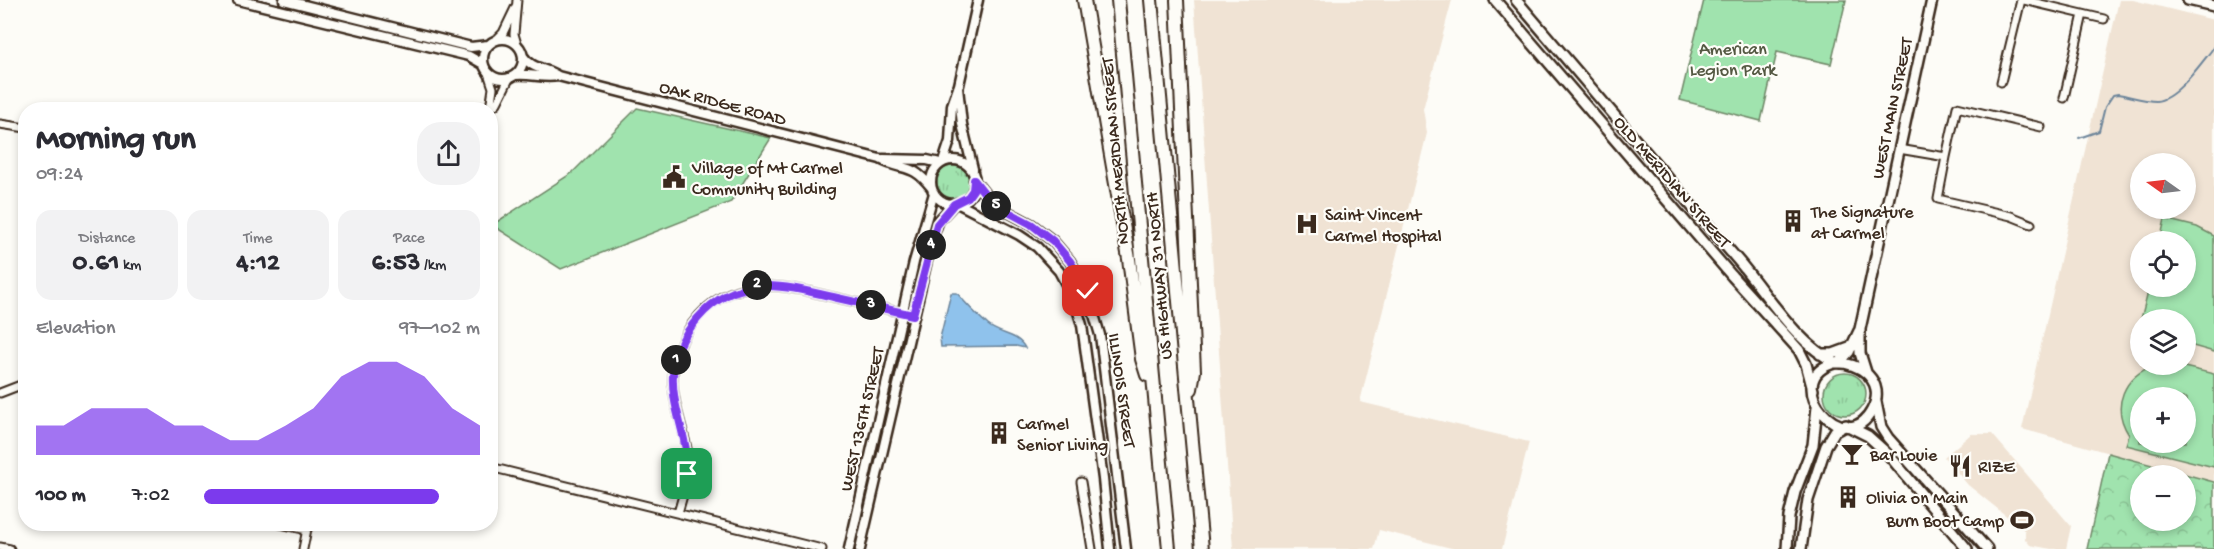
<!DOCTYPE html>
<meta charset="utf-8">
<style>
:root{--surface:#fff;--page:#f2f2f3;--text:#2b2b33;--muted:#7c7c81;--accent:#7c3aed}
body{margin:0;font-family:"Gochi Hand",sans-serif;background:var(--page);color:var(--text);height:100vh;display:flex;flex-direction:column;font-size:22px;white-space:nowrap}
*{box-sizing:border-box;margin:0}
p{font-size:20px;color:var(--muted)}
.icon{flex:none;width:33px;height:33px;fill:none;stroke:currentColor;stroke-width:2;stroke-linecap:round;stroke-linejoin:round}
.map{position:relative;flex:1;overflow:hidden}
.drawer{position:absolute;left:18px;top:102px;width:480px;height:429px;display:flex;flex-direction:column;background:var(--surface);border-radius:24px;box-shadow:0 3px 9px #0003}
.drawer>*{flex:none}
.needle{width:39px;rotate:284deg}
.buttons{position:absolute;left:2130px;top:153px;display:grid;gap:12px}
.buttons a{display:grid;place-items:center;width:66px;height:66px;border-radius:50%;background:var(--surface);box-shadow:0 3px 9px #0003;font-size:30px}
.pin{position:absolute;display:grid;place-items:center;width:51px;height:51px;color:#fff;margin:-26px;border-radius:12px;box-shadow:0 3px 9px #0006}
.km{position:absolute;width:30px;height:30px;margin:-15px;border-radius:50%;background:#222;color:#fff;font-size:16px;line-height:30px;text-align:center}
.round{display:grid;place-items:center;flex:none;width:63px;height:63px;border-radius:24px;background:var(--page)}
.head{display:flex;align-items:center;justify-content:space-between;height:102px;padding:0 18px}
h1{font-size:33px;font-weight:700;line-height:45px}
.figures{display:grid;grid-template-columns:repeat(3,1fr);gap:9px;height:102px;padding:6px 18px}
.figures div{display:grid;align-content:center;border-radius:15px;background:var(--page);text-align:center}
.figures b{font-size:26px;font-weight:700}
.figures small{font-size:16px;font-weight:400}
.figures p{font-size:16px}
.chart{height:168px;padding:12px 18px}
.chart p{display:flex;justify-content:space-between}
.chart svg{width:100%;height:108px;margin-top:6px;fill:var(--accent);opacity:.7}
ul{padding:0 18px;list-style:none;font-size:20px}
li{display:grid;grid-template-columns:96px 72px 1fr;align-items:center;height:45px}
li i{height:15px;border-radius:8px;background:var(--accent)}
.map>svg:first-child{display:block}
</style>
<div class="map">
<svg width="2214" height="549" viewBox="0 0 2214 549">
<defs>
<pattern id="grass-tufts" width="24" height="20" patternUnits="userSpaceOnUse" patternTransform="scale(1.5)"><rect width="24" height="20" fill="#a0e3ae"/><path d="M3 7l-1-3M5 7V3M7 7l1-3M15 17l-1-3M17 17v-4M19 17l1-3" fill="none" stroke="#8bc395"/></pattern>
<pattern id="forest-crowns" width="20" height="18" patternUnits="userSpaceOnUse" patternTransform="scale(1.5)"><rect width="20" height="18" fill="#a0e3ae"/><path d="M2 6a3 3 0 1 1 6 0M12 15a3 3 0 1 1 6 0" fill="none" stroke="#8bc395"/></pattern>
</defs>
<rect width="100%" height="100%" fill="#fdfcf7"/>
<filter id="ink" filterUnits="userSpaceOnUse"><feTurbulence type="fractalNoise" baseFrequency=".0167" numOctaves="2"/><feDisplacementMap in="SourceGraphic" scale="12" xChannelSelector="R" yChannelSelector="G"/><feConvolveMatrix kernelMatrix="1 2 1 2 8 2 1 2 1" color-interpolation-filters="sRGB"/></filter>
<g filter="url(#ink)">
<path fill="#f0e3d4" fill-rule="evenodd" d="M1194,0H1452L1423,109L1427,133L1360,402L1529,442L1502,549H1455L1379,530L1374,549H1233Z
M2119,0H2133L2214,20V482L2022,429ZM2140,164H2186V208H2140ZM2140,242H2186V286H2140ZM2140,320H2186V364H2140ZM2140,398H2186V442H2140Z
M1971,434H1992L2071,526L2066,549H2051L2030,545L2025,539V531L1968,485L1944,457Z"/>
<path fill="url(#grass-tufts)" stroke="#6e8666" stroke-width="1.5" d="M937 182a16 16 0 1 1 32 0a16 16 0 1 1-32 0Z
M1824 394a21 21 0 1 1 42 0a21 21 0 1 1-42 0Z"/>
<path fill="url(#forest-crowns)" stroke="#6e8666" stroke-width="1.5" fill-rule="evenodd" d="M2108,453L2214,482V549H2087ZM2140,476H2186V520H2140Z"/>
<path fill="#a0e3ae" stroke="#6e8666" stroke-width="1.5" fill-rule="evenodd" d="M1704,0H1846L1831,64L1777,52L1761,121L1680,100Z
M637,108L771,138L731,202L561,269L492,225L572,173Z
M2165,219L2197,227L2214,236V352L2186,344V320L2141,319L2149,287L2186,286V242L2160,241Z
M2155,365H2176L2214,374V467L2126,445L2129,435C2110,406 2124,376 2155,365ZM2140,398H2186V442H2140Z"/>
<path fill="#8fc2ec" stroke="#6d859a" stroke-width="1.5" d="M951,293H957C966,304 978,316 988,325C1000,335 1017,333 1025,348L1016,346L941,347L940,338Z"/>
<g fill="none" stroke-linecap="round" stroke-linejoin="round">
<path stroke="#6d859a" stroke-width="2" d="M2079,138L2099,131L2105,107L2113,95L2118,94C2130,96 2144,101 2156,101C2175,100 2199,66 2211,51L2214,46"/>
<g stroke="#3b2a1e" stroke-width="11">
<path id="minor" d="M2024,0L2104,19
M496,40L503,33L516,6
M517,44L514,34L517,0
M488,73L493,88L490,108
M2001,82L2021,0
M2064,98L2083,14
M489,110L497,103L509,79
M0,124L26,128
M1899,149L1946,157L1957,107L2041,127
M1946,157L1938,199L2011,216L2031,224
M0,393L26,383
M490,467L822,549
M1081,482L1092,549
M678,513C683,495 690,475 688,455C685,431 674,409 673,384C672,362 680,342 692,324C730,273 780,284 833,297C860,303 887,309 913,315
M280,524L307,530
M0,547L10,549
M303,549L308,524"/>
</g>
<g stroke="#3b2a1e" stroke-width="13">
<path id="tertiary" d="M238,0L469,56L483,64
M284,0L471,47L488,45
M483 59a20 20 0 1 1 40 0a20 20 0 1 1-40 0Z
M523,56C531,69 546,68 558,76L880,159C904,172 911,162 931,187
M515,75C530,73 543,79 558,76
M958,88L962,124L973,169
M883,159L927,160L940,163
M931 182a22 22 0 1 1 44 0a22 22 0 1 1-44 0Z
M943,162L950,141L952,105L959,85L978,0
M974,180L993,204L1031,224L1053,241L1070,261L1087,291L1100,335L1126,549
M957,203L1019,235L1037,247L1059,271L1074,299L1082,325L1103,479L1110,549
M849,549L914,262L934,193
M860,549L932,239L939,220L954,204"/>
</g>
<g stroke="#3b2a1e" stroke-width="14">
<path id="secondary" d="M1495,0L1732,276L1799,350L1806,364L1813,390
M1516,0C1589,86 1663,172 1736,258C1765,291 1796,344 1836,363
M2188,0L2214,6
M1820,354H1833L1852,347
M1834,363C1860,361 1887,382 1872,410C1846,461 1777,380 1834,363Z
M1839,363L1849,352L1859,331
M1866,372L1860,353V329L1932,0
M1876,402L1881,427L1888,438L1987,549
M1848,426L1868,436L1888,454L1967,549
M1787,549L1789,517L1795,492L1813,445L1817,407
M1801,549L1808,500L1826,446L1835,431L1846,425"/>
</g>
<g stroke="#3b2a1e" stroke-width="16">
<path id="motorway" d="M1084,0L1129,259L1142,359L1147,375
M1118,0L1169,549
M1151,0L1202,549
M1177,0L1194,371L1191,389"/>
</g>
<use href="#minor" stroke="#fdfcf7" stroke-width="7"/>
<use href="#tertiary" stroke="#fdfcf7" stroke-width="8"/>
<use href="#secondary" stroke="#fdfcf7" stroke-width="9"/>
<use href="#motorway" stroke="#fdfcf7" stroke-width="12"/>
</g>
</g>
<g fill="none" stroke-linecap="round" stroke-linejoin="round" filter="url(#ink)">
<g stroke="#fff" stroke-width="12">
<path id="route" d="M687,474C690,440 671,409 673,375C674,354 684,334 698,318C737,273 783,285 833,297C860,303 887,309 913,315L937,224L954,204L968,197L973,190L974,180L993,204L1031,224L1053,241L1070,261L1088,291"/>
</g>
<use href="#route" stroke="#7c3aed" stroke-width="8"/>
</g>
<defs>
<g id="civic-bare" transform="scale(1.8)"><path d="M-.6-6.5H3V-4.5H.6V-3L4-1V1h2V6H-6V1h2V-1L-.6-3ZM-1.2 2.5V6h2.4V2.5Z" fill="#3b2a1e" stroke="#fdfcf7" stroke-width="2.5" paint-order="stroke"/></g>
<g id="building-bare" transform="scale(1.8)"><path d="M-4-6H4V6H1V3H-1V6H-4ZM-2.5-4.3h1.7v1.8h-1.7ZM.8-4.3h1.7v1.8H.8ZM-2.5-1h1.7V.8h-1.7ZM.8-1h1.7V.8H.8Z" fill="#3b2a1e" stroke="#fdfcf7" stroke-width="2.5" paint-order="stroke"/></g>
<g id="hospital-bare" transform="scale(1.8)"><path d="M-5-5h3v3.5h4V-5h3V5h-3V1.5h-4V5h-3Z" fill="#3b2a1e" stroke="#fdfcf7" stroke-width="2.5" paint-order="stroke"/></g>
<g id="bar-bare" transform="scale(1.8)"><path d="M-6-5H6L.8 .8V4.5H3.5V6h-7V4.5H-.8V.8Z" fill="#3b2a1e" stroke="#fdfcf7" stroke-width="2.5" paint-order="stroke"/></g>
<g id="restaurant-bare" transform="scale(1.8)"><path d="M-5-6h1v4h1v-4h1v4h1v-4h1v5L-1.5 .5V6h-2V.5L-5-1ZM5-6V6H3V1.5H1.5Q1.5-4 5-6Z" fill="#3b2a1e" stroke="#fdfcf7" stroke-width="2.5" paint-order="stroke"/></g>
<g id="stadium-bare" transform="scale(1.8)"><path d="M0-5a6.5 5 0 1 0 0 10a6.5 5 0 1 0 0-10ZM-3.5-1.8h7v3.6h-7Z" fill="#3b2a1e" stroke="#fdfcf7" stroke-width="2.5" paint-order="stroke"/></g>
</defs>
<g fill-rule="evenodd">
<use href="#civic-bare" x="674" y="177"/>
<use href="#building-bare" x="1793" y="221"/>
<use href="#hospital-bare" x="1307" y="224"/>
<use href="#building-bare" x="999" y="433"/>
<use href="#bar-bare" x="1852" y="454"/>
<use href="#restaurant-bare" x="1960" y="466"/>
<use href="#building-bare" x="1848" y="497"/>
<use href="#stadium-bare" x="2022" y="520"/>
</g>
<g text-anchor="middle" stroke-width="4.5" stroke-linejoin="round" paint-order="stroke">
<g font-size="18" fill="#545842" stroke="#fdfcf7">
<text x="1733" y="54">American<tspan x="1733" dy="21">Legion Park</tspan></text>
</g>
<g font-size="18" fill="#3b2a1e" stroke="#fdfcf7">
<text transform="translate(723 102) rotate(15)" y="6">OAK RIDGE ROAD</text>
<text transform="translate(1891 108) rotate(-78)" y="6">WEST MAIN STREET</text>
<text transform="translate(1114 151) rotate(-95)" y="6">NORTH MERIDIAN STREET</text>
<text transform="translate(1673 181) rotate(49)" y="6">OLD MERIDIAN STREET</text>
<text transform="translate(1158 276) rotate(-95)" y="6">US HIGHWAY 31 NORTH</text>
<text transform="translate(1123 390) rotate(82)" y="6">ILLINOIS STREET</text>
<text transform="translate(861 419) rotate(-77)" y="6">WEST 136TH STREET</text>
</g>
<g font-size="18" fill="#3b2a1e" stroke="#fdfcf7" text-anchor="start">
<text x="692" y="173">Village of Mt Carmel<tspan x="692" dy="21">Community Building</tspan></text>
<text x="1811" y="217">The Signature<tspan x="1811" dy="21">at Carmel</tspan></text>
<text x="1325" y="220">Saint Vincent<tspan x="1325" dy="21">Carmel Hospital</tspan></text>
<text x="1017" y="429">Carmel<tspan x="1017" dy="21">Senior Living</tspan></text>
<text x="1870" y="460">Bar Louie</text>
<text x="1978" y="472">RIZE</text>
<text x="1866" y="503">Olivia on Main</text>
<text x="2004" y="526" text-anchor="end">Burn Boot Camp</text>
</g>
</g>
</svg>
<div class="buttons">
<a><svg class="needle" viewBox="-14 -14 28 28"><path d="M0-13l5 13h-10z" fill="#e53935"/><path d="M0 13l5-13h-10z" fill="#7c7c81"/></svg></a>
<a><svg class="icon" aria-label="locate" viewBox="0 0 24 24"><circle cx="12" cy="12" r="6"/><path d="M12 2v4M12 18v4M2 12h4M18 12h4"/></svg></a>
<a><svg class="icon" aria-label="layers" viewBox="0 0 24 24"><path d="M12 4l9 5-9 5-9-5zM3 14l9 5 9-5"/></svg></a>
<a>+</a>
<a>−</a>
</div>
<div class="pin" style="left:687px;top:474px;background:#1e9e55"><svg class="icon" aria-label="arrive" viewBox="0 0 24 24"><path d="M6 21V4h12l-3 4 3 4H6"/></svg></div>
<div class="pin" style="left:1088px;top:291px;background:#d93025"><svg class="icon" aria-label="check" viewBox="0 0 24 24"><path d="M5 12l5 5 9-10"/></svg></div>
<b class="km" style="left:676px;top:360px">1</b>
<b class="km" style="left:757px;top:285px">2</b>
<b class="km" style="left:871px;top:305px">3</b>
<b class="km" style="left:931px;top:245px">4</b>
<b class="km" style="left:996px;top:206px">5</b>
<section class="drawer">
<div class="head"><div><h1>Morning run</h1><p>09:24</p></div><a class="round"><svg class="icon" aria-label="share" viewBox="0 0 24 24"><path d="M12 15V3M7 8l5-5 5 5M5 13v7h14v-7"/></svg></a></div>
<div class="figures">
<div><p>Distance</p><b>0.61<small> km</small></b></div>
<div><p>Time</p><b>4:12</b></div>
<div><p>Pace</p><b>6:53<small> /km</small></b></div>
</div>
<div class="chart"><p><span>Elevation</span>97–102 m</p>
<svg viewBox="0 0 160 44" preserveAspectRatio="none"><path d="M0 44V32L10 32L20 25L30 25L40 25L50 32L60 32L70 38L80 38L90 32L100 25L110 12L120 6L130 6L140 12L150 25L160 32V44z"/></svg>
</div>
<ul>
<li><b>100 m</b>7:02<i style="width:85%"></i></li>
</ul>
</section>
</div>
